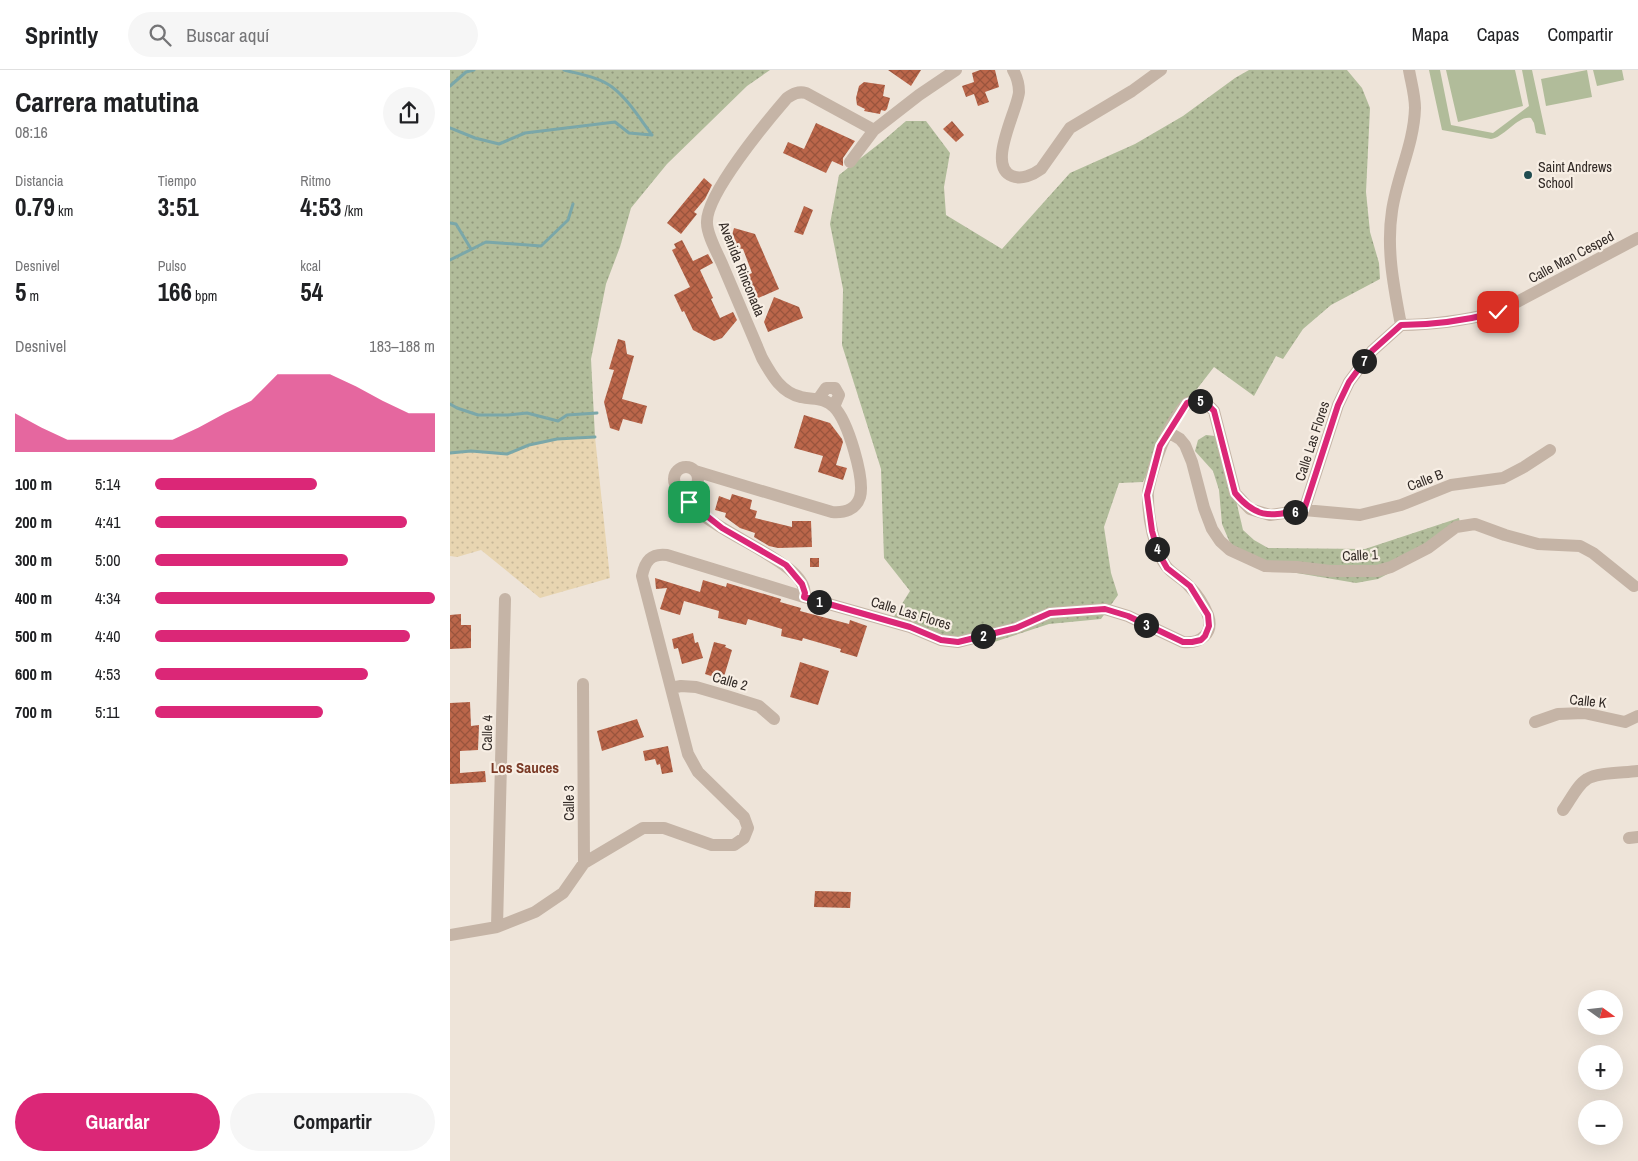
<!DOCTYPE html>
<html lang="es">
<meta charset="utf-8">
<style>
:root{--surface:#fff;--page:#f6f6f6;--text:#202124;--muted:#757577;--line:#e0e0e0;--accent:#db2777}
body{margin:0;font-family:"Archivo Narrow",sans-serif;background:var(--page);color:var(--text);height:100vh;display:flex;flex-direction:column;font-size:19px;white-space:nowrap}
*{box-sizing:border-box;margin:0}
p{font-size:16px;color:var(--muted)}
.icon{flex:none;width:28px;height:28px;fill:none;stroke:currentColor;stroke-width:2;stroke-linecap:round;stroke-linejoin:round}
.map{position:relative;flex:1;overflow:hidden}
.side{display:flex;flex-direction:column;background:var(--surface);width:450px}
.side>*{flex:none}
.needle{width:32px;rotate:105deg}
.buttons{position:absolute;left:1128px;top:920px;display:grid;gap:10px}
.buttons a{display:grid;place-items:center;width:45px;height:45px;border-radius:50%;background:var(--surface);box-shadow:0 5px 20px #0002;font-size:25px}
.pin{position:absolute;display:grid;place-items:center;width:42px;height:42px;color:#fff;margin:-21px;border-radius:10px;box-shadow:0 2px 8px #0006}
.km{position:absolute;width:25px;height:25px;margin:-12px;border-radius:50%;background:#222;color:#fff;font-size:14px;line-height:25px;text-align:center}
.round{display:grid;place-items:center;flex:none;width:52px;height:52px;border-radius:26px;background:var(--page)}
.summary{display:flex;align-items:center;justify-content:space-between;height:85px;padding:0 15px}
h1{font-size:28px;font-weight:700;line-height:38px}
.metrics{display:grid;grid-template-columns:repeat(3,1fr);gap:8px;height:85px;padding:5px 15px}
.metrics div{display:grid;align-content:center}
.metrics b{font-size:25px;font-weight:700}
.metrics small{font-size:14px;font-weight:400}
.metrics p{font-size:14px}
.chart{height:140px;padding:10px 15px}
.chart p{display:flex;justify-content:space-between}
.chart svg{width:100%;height:90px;margin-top:5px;fill:var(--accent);opacity:.7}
.button{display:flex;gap:10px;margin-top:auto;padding:10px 15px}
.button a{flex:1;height:58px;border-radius:30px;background:var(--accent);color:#fff;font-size:20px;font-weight:700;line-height:58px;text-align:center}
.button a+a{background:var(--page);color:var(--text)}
ul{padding:0 15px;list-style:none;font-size:16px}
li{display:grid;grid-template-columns:80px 60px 1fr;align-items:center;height:38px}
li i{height:12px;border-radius:6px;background:var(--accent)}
header{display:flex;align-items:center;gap:30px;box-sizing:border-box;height:70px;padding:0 25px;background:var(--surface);border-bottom:1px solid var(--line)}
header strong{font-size:24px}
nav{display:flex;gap:28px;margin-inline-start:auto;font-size:18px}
.search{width:350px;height:45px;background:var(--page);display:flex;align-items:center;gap:12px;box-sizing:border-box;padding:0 18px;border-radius:28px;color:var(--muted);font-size:19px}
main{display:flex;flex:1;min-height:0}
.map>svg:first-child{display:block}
</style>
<header>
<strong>Sprintly</strong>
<div class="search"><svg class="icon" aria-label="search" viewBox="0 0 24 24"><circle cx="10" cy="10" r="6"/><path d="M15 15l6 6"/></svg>Buscar aquí</div>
<nav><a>Mapa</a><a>Capas</a><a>Compartir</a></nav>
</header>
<main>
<section class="side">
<div class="summary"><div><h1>Carrera matutina</h1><p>08:16</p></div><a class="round"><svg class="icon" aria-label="share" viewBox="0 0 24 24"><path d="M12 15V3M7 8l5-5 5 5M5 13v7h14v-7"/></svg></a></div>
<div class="metrics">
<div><p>Distancia</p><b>0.79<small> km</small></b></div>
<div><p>Tiempo</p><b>3:51</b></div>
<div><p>Ritmo</p><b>4:53<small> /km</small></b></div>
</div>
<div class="metrics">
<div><p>Desnivel</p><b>5<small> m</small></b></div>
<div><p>Pulso</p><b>166<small> bpm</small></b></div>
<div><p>kcal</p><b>54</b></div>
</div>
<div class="chart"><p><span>Desnivel</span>183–188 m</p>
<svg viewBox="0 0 160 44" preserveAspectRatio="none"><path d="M0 44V25L10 32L20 38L30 38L40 38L50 38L60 38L70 32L80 25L90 19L100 6L110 6L120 6L130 12L140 19L150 25L160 25V44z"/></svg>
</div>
<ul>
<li><b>100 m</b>5:14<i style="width:58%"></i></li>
<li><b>200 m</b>4:41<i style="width:90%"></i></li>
<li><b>300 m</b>5:00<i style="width:69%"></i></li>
<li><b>400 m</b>4:34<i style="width:100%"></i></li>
<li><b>500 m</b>4:40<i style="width:91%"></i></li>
<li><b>600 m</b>4:53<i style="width:76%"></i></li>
<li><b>700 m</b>5:11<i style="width:60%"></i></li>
</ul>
<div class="button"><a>Guardar</a><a>Compartir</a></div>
</section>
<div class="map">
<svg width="1188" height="1091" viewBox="0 0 1188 1091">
<defs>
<pattern id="grass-dots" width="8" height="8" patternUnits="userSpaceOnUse" patternTransform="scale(1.25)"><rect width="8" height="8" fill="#b1bc9a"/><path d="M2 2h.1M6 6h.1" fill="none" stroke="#91997d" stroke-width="1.8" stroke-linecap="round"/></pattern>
<pattern id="sand-dots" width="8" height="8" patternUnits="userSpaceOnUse" patternTransform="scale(1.25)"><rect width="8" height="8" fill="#e8d5b1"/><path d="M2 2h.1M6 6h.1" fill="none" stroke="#c7b798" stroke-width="1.8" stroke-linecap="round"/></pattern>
<pattern id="building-cross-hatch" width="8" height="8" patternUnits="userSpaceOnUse" patternTransform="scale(1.25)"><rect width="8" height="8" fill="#bb664a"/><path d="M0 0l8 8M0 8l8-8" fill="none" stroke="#99543d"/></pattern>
</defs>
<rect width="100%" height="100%" fill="#eee4d9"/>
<path fill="url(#grass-dots)" d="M0,0H320L297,16L217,94L181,138L170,177L156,214L141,289L145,367L107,369L79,375L57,384L21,381L0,383Z
M799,0H897L912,18L920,38L916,122L920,162L929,193L930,209L881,235L853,259L833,289L826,286L804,326L764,297L719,355L693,412L669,413L654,457L661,503L668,525L651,549L599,554L541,573L497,574L440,553L460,521L434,488L431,399L392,275L393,219L380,154L389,105L434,70L456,51H476L500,83L494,117L496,145L552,179L620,103L685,74L733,46L785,8Z
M756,365L765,366L773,375L793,460L804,470L818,478L915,479L1009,448L1011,458L980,482L928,509L906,513L811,497L780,473L772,454L769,420L763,401L745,381L748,370Z"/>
<path fill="url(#sand-dots)" d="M145,367L160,508L90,528L31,480L7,487L0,486V383L21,381L57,384L79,375L107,369Z"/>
<path fill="#b1bc9a" d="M979,0H990L1001,55L1043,63L1079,36L1072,0H1082L1096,65L1086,63L1084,53L1081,48C1068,45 1055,67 1041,69L992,60Z
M996,0H1065L1073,36L1008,52Z
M1137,0L1142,27L1096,36L1091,9Z
M1143,0H1172L1174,10L1147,16Z"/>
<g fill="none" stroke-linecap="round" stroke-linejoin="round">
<path stroke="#7aa7a9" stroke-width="3" d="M114,0C129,4 149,7 162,17C178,29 190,49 202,65
M0,16L16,2L24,0
M0,58L25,68L49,74L75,63L165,52L179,63L202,65
M0,153L6,154L21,179
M0,190L36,172L91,176L118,150L123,134
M0,334L7,338L28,345H58L77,343L108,351L117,345L147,343
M0,383L21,381L57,384L79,375L107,369L145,367"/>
</g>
<path fill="url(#building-cross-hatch)" d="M438,0H471L461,16Z
M530,0H545L549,17L535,22L539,32L528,36L524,24L516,27L512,16L524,12L522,3Z
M414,12L435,15L433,26L440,28L437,39L435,41L431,40L430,44L414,41L415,39L407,35L406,28L409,16Z
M502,51L514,65L506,72L493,59Z
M366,53L405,71L393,88V96L382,91L376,103L333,83L338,72L354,79Z
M254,108L262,115L255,129L244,142L247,144L231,164L217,153Z
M354,136L363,140L353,165L344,162Z
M284,158L305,164L329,219L306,229L296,205L302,203L293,179L279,176Z
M232,170L243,191L258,184L263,193L250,200L263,228L261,229L270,248L283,242L287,250L272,268L264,271L243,260L234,241L232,242L224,225L240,217L222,180L226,178L224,174Z
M324,227L349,237L353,248L318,262L314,252Z
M168,269L175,271L177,284L184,286L172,329L197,336L192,354L173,349L169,361L160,358L154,332L164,300L159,299Z
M354,345L380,353L392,369L393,372L386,395L397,398L393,410L368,402L373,386L344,378Z
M282,424L302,430L300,439L307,441L305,448L342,457V451H361L362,477L328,478L319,476L304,467L305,463L290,458L275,447L276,443L265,440L269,426L280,430Z
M360,488H369V497H360Z
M205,508L250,522L253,510L276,517L277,513L331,529L330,532L351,538L350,541L399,554L400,550L417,556L407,587L390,582L391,579L353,568L352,571L331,566L332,559L298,549L296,555L268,548L269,541L234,531L230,545L210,539L217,518L206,519Z
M11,544V555H21V578L0,579V545Z
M243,563L245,573L248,572L253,588L232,594L228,578L224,579L222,569Z
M264,572L276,575L275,577L282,580L273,610L255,604Z
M350,592L379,601L368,635L340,627Z
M20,632L21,656L29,655L28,680L10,681V703L35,701L36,712L0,714V633Z
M187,649L194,667L152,681L147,661Z
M218,676L223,702L212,704L210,694L207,695L205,689L195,691L193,681Z
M365,821L401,822L400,838L364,837Z"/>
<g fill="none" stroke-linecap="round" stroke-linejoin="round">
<path stroke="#c5b4a6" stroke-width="12" d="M563,0C567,7 569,14 569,22C568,39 536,96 562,106C571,110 583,105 591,99L620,58L682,21L711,0
M400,92L424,60
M951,255C983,255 1016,250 1048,242L1188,168
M369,328L376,318H385L389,325L384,337
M718,362L730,369L735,375L742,392L754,438L762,459L770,471L780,480L815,496L847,497L880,501H927L941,497L978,478L1006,457L1025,454L1055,465L1088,474L1130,476L1143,483L1184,516
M224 409a12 12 0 1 1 24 0a12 12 0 1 1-24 0Z
M245,401L382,442C394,443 406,440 410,427C415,409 398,351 384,337C374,327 363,330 351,327C331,323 321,304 312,288C299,257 286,227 273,196C268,184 257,165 257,153C255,125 318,50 337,28C343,24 348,21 356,23L424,60L469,25L506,0
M236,422C240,458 364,490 354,527
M854,440L888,335L899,312L922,281L951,255C944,218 936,179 942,141C947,106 964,74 965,38C965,25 961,12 959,0
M133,614L134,793
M221,618L231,616L246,617L277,626L309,636L324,649
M1085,652L1108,644L1134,643L1175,652L1188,646
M1113,740C1120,731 1127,715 1137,709C1148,702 1175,703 1188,701
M1179,768L1188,767
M47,857L55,529
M0,865L47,857L85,842L113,823L134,793L193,758H214L262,775H284L294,768L298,758L294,747L248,702L238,684L192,506C195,491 201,483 217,485L354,527L460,557L491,570L508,572L536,565L566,558L600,543L655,539L678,546L733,572C751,574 764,563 758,545C754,535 746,523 739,516C732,508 722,504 716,496C704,480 698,447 698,427C697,421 700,414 701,408C708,381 719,353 737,333C749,328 756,332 764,341L785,423L800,439L820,445L854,440L910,445L951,435L1001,415L1053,408L1074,397L1100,380"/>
</g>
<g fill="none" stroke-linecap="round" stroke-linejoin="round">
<g stroke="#fff" stroke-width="10">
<path id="route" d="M239,432L272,458L336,495L352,514L355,523L354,527L460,557L491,570L508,572L566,558L600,543L655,539L678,546L733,572H742L751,570L755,566L759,556L758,545L740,516L717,498L708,482L702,461L697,425L710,376L737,333C749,328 756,332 764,341L785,423C808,451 822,445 854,440L888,335L899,312L922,281L951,255C983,255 1017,250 1048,242"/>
</g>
<use href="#route" stroke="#db2777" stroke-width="6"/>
</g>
<circle fill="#204c50" stroke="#f7eee4" stroke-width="2" cx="1078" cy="105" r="5"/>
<g text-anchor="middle" stroke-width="4.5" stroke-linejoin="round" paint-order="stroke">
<g font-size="14" fill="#322a26" stroke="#f7eee4" text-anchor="start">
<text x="1088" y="102">Saint Andrews<tspan x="1088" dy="16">School</tspan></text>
</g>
<g font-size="14" fill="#322a26" stroke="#f7eee4">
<text transform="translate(1121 187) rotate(-28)" y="5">Calle Man Cesped</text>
<text transform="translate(292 199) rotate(68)" y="5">Avenida Rinconada</text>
<text transform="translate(862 371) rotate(-72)" y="5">Calle Las Flores</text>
<text transform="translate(975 410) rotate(-21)" y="5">Calle B</text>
<text transform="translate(910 485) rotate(-3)" y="5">Calle 1</text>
<text transform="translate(461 543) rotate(17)" y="5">Calle Las Flores</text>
<text transform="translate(280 611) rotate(16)" y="5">Calle 2</text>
<text transform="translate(1138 631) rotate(6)" y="5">Calle K</text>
<text transform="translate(37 663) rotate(-89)" y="5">Calle 4</text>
<text transform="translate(119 733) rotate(-90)" y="5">Calle 3</text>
</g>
<g font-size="15" font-weight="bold" fill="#7a3a26" stroke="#f7eee4">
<text x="75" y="703">Los Sauces</text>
</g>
</g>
</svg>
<div class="buttons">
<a><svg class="needle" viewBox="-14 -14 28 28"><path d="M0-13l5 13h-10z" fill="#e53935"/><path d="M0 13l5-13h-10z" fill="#757577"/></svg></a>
<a>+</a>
<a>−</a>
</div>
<div class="pin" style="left:239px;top:432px;background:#1e9e55"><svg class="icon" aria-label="arrive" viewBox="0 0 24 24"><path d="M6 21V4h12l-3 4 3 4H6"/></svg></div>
<div class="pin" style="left:1048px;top:242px;background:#d93025"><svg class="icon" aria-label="check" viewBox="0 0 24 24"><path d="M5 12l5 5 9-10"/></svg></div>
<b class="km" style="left:369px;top:532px">1</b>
<b class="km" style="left:533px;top:566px">2</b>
<b class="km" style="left:696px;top:555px">3</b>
<b class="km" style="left:707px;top:479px">4</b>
<b class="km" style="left:750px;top:331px">5</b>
<b class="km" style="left:845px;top:442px">6</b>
<b class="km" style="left:914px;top:291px">7</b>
</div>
</main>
